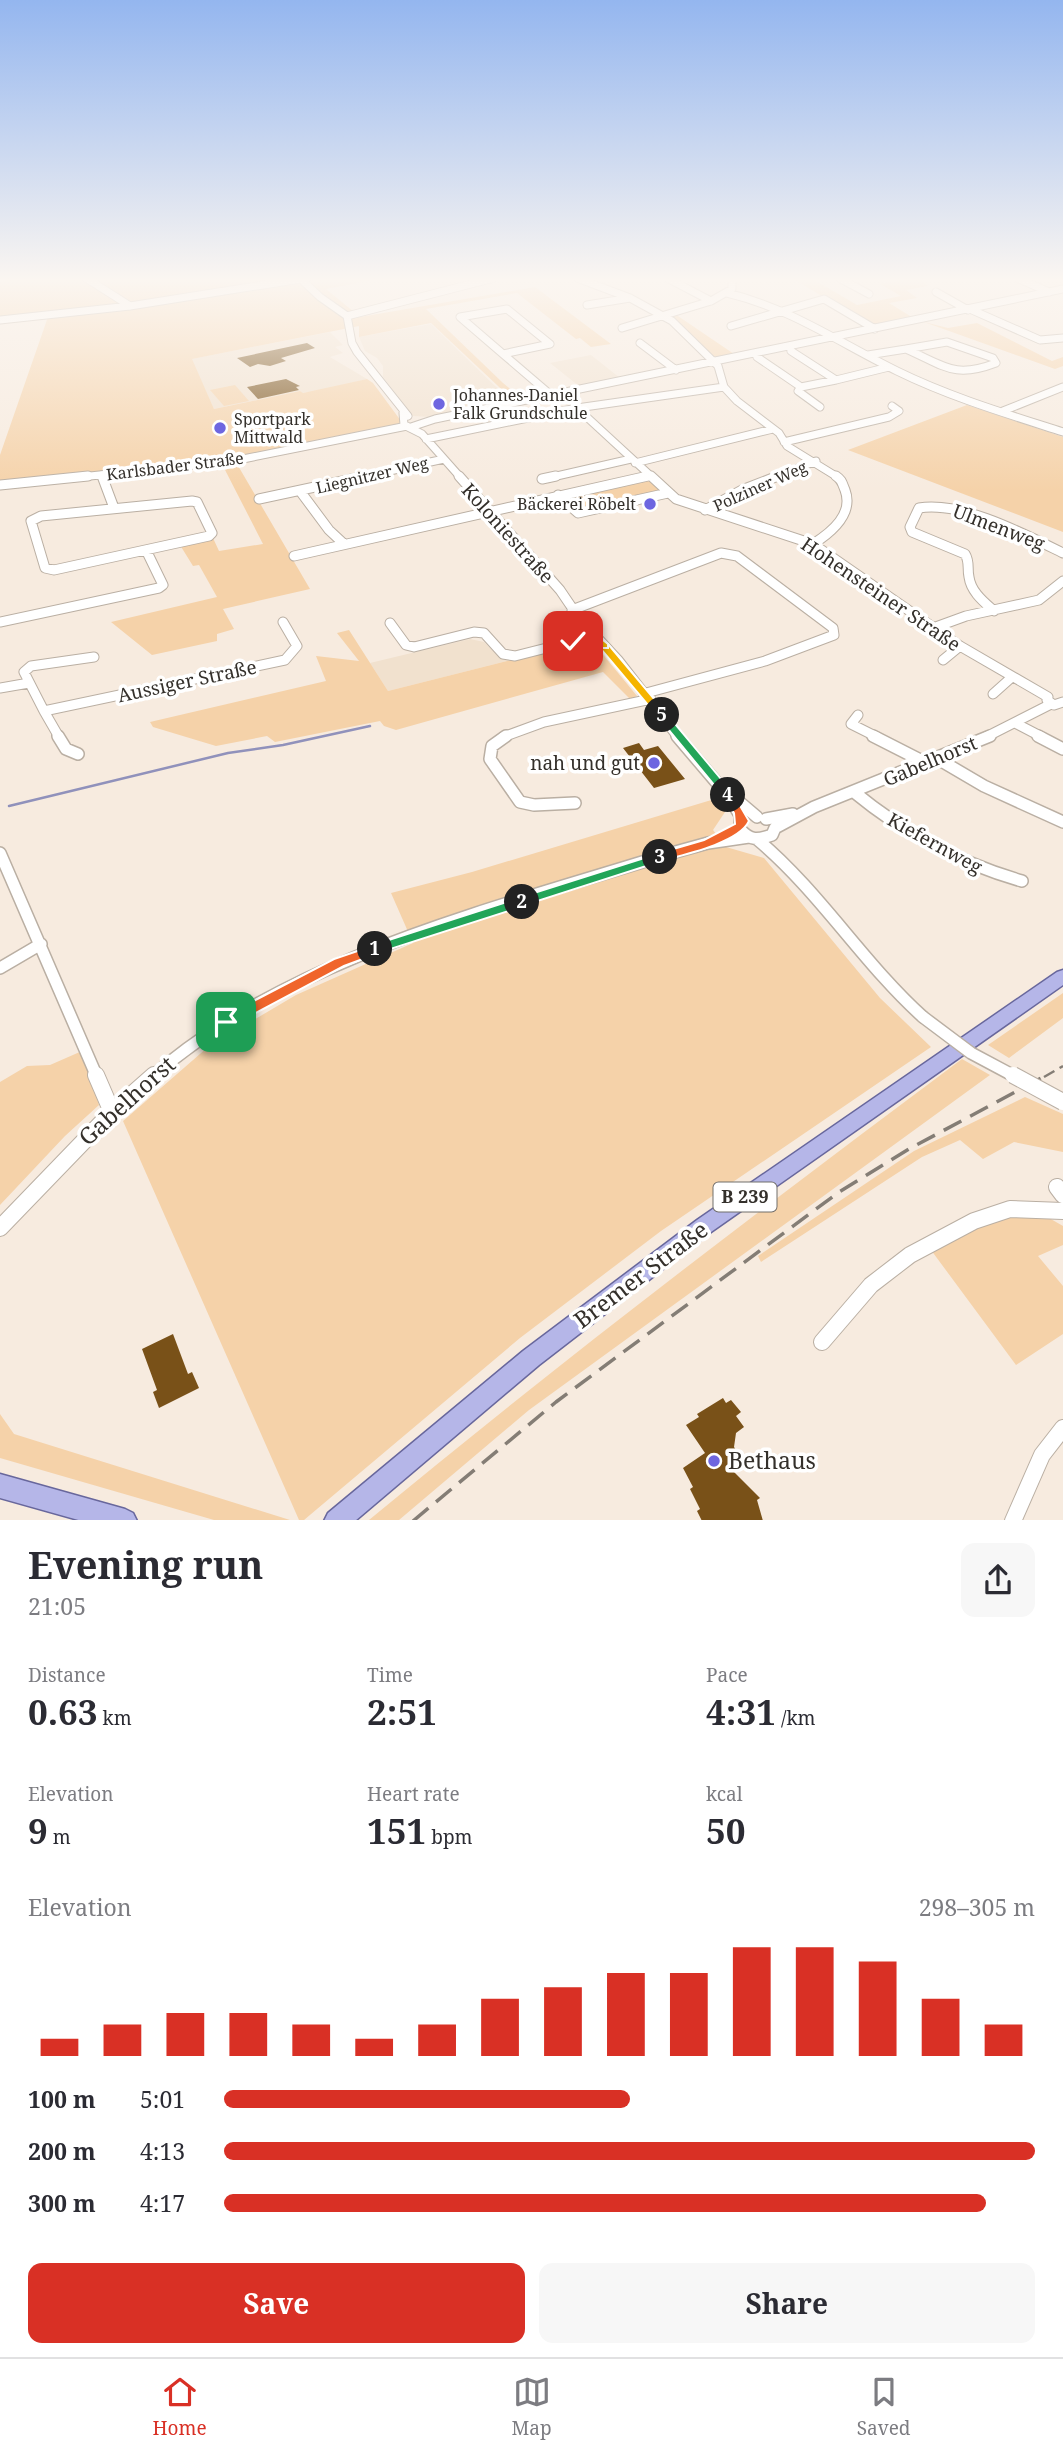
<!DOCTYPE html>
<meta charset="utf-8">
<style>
:root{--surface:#fff;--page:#f7f7f7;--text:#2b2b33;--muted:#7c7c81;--line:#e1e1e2;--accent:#d93025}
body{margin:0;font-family:"Noto Serif",serif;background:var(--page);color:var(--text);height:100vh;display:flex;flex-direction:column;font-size:26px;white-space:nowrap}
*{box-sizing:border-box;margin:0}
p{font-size:23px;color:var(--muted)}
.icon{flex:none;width:38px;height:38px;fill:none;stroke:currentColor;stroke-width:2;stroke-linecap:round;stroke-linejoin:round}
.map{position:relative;height:1520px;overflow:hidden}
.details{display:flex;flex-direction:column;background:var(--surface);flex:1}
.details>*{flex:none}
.pin{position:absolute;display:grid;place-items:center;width:60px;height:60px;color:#fff;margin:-30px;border-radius:14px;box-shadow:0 4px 10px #0006}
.km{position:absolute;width:35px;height:35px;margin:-18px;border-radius:50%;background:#222;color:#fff;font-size:19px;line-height:35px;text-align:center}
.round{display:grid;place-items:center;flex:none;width:74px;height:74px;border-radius:14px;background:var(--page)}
.headline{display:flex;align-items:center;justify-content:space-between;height:119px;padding:0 28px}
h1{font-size:38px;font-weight:700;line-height:52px}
.metrics{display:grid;grid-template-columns:repeat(3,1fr);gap:10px;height:119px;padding:7px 28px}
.metrics div{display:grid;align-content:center}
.metrics b{font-size:35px;font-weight:700}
.metrics small{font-size:19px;font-weight:400}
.metrics p{font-size:19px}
.chart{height:196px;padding:14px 28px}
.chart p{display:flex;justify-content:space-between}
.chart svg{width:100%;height:126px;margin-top:7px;stroke:var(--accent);stroke-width:6}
.cta{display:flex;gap:14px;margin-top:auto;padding:14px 28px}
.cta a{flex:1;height:80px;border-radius:14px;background:var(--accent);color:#fff;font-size:28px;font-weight:700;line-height:80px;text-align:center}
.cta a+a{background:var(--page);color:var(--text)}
ul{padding:0 28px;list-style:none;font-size:23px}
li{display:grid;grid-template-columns:112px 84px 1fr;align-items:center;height:52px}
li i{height:18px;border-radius:9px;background:var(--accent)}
.dock{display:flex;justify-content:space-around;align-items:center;height:98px;border-top:2px solid var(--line);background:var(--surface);font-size:19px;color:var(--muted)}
.dock a{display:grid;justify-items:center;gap:4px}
.dock .selected{color:var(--accent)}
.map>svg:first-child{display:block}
</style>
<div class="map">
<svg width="1063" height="1521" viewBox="0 0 1063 1521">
<rect width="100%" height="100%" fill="#f7ebdf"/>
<path fill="#f1e1ce" d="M431,324L494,385L512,400L431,417L413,416L383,377V366L377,358L365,351L359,337Z
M330,332L343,345L335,347L343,353L330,357L367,379L317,391L302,393L300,391L214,409L191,359Z
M591,355L620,378L579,386L550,363Z
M470,639L484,642L498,656L519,658L388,691L370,663Z"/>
<path fill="#f5d2a9" d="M16,278H384L326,289L360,317L535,287L611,344L591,347L580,338L576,339L517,293L426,309L503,383L521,398L513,400L431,323L359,337V326L192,359L214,409L300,391L303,393L367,379L373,383L401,421L398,424L241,457L0,482V455L49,314L0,319V282Z
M792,278H811L857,305L901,296L880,284L919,278L928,286L906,290L917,298L889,303L915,319L873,327Z
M675,314L734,354L714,357L671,316Z
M924,322L948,328L977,323L1052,361L1063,357V366L1055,369Z
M235,385L249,401L224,406L210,390Z
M967,405L1063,437V532L848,450Z
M237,464L310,589L223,609L234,629L217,634V641L152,655L111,622L217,597L199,565L193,566L180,545L213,538L219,551L263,544L223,466Z
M643,480L651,482L661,491L583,509L574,508L566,496Z
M349,630L388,691L591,640L637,696L630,699L603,672L396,730L384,726L380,721L275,742L267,736L216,746L153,727L150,722L326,681L316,656L359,661L337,633Z
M718,798L725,812L713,830L726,847L764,858L880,998L931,1047L661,1231L520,1338L304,1520H299L123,1121L208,1047L296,995L413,943L391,893L472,872Z
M1063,993V1018L1009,1058L988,1045Z
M82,1051L99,1105L65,1136L0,1205V1082L27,1066L50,1065Z
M962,1059L990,1075L529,1410L399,1520H369C562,1360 761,1209 962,1059Z
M1025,1097L1063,1114V1152L1014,1142L983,1159L960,1140L922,1157L761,1262L758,1256L914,1151Z
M1010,1216L1049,1218L1063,1226V1245L1038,1256L1063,1286V1334L1016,1365L931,1250L980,1226Z
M0,1414L14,1434L290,1520H214L0,1458Z"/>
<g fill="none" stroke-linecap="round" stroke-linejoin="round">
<path stroke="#9091bb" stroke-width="2.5" d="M9,806L228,753L283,745L370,726"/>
</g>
<path fill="#795118" d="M307,343L315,348L281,358L286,361L270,366L258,364L250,367L237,358Z
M286,379L300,386L296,387L299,390L258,399L247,387Z
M639,743L644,750L658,746L685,779L654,788L623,748Z
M173,1334L188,1374L192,1372L199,1388L159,1408L153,1392L157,1390L142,1349Z
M723,1398L726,1403L731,1400L741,1412L736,1416L744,1427L736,1433L734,1447L740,1456L727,1465L760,1498L757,1500L763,1521H702L697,1511L700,1509L690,1489L693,1487L683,1468L705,1453L686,1425L699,1417L697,1414Z"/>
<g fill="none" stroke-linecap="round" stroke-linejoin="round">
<g stroke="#baafa3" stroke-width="9">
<path id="minor-far3" d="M86,278L130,306
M577,278L630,298L672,321L718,366L724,387L737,401L779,433L787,446L839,478
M667,278L711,301
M839,278L869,294
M1017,278L1049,292
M301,279L320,297L347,316L352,343L357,352L408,416
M936,292L968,310
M727,293C790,308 840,343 897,371C950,397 1007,414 1063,432
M587,305L630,298
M507,309L550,344L503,354L460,317Z
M972,310L1040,340L1063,338
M347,316L494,278
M0,320L130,306L307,278
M731,326L824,299L875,329
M622,328L711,301L732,289V278
M947,342L993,358L996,363C954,379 945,366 906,349Z
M640,343L676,370
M791,351L836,380L889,367
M503,354L552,396
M868,355L906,349
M757,357L801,387L836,380
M801,387L798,391L820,407
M577,408L653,478
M1003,411L1063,387
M403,413L404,425L422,434L461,478
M411,427L435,419L1063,289
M426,439L577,408L724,387
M784,442L889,417L899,411L892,406
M635,463L773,429
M102,475L103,478
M71,478L233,461L407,426
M358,478L444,459
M548,478L631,459
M641,478L648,476
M773,478L816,461"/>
</g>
<g stroke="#baafa3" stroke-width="11">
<path id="minor-far2" d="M102,476L114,508
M459,476L560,590L579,618L618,660L678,737
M651,476L676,499L813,544L960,646L1048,697
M542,479L556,476
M0,485L88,476
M300,491L329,530L344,544
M558,495L578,513L668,493
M259,499L366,476
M192,501L197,502L212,533L209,536L54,570L45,568L31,521L41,516Z
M705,510L742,490L778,476
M813,544C832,532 854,514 845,490C842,483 842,480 836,476
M294,556L648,476
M572,610L721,553L737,556L833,628L834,635L765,661L646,693
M994,611C984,602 971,592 969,577C967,568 970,562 965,554L912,532L910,527L919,508C962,501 1024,534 1063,553
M0,622L159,588L163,585L146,550
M390,623L406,645L414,647L474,632L484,633L503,654L515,656L594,636
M933,628L966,616L1039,600L1063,581
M94,657L31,666L24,672L44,711L285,660L297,646L283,622
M943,660L960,646
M0,688L29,683
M993,694L1012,677
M1047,700L1054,705L1063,702
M44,711L59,737
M858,715L851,724L877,737
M1015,723L1042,737
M503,737L544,722L651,699
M986,737L1051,704"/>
</g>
<g stroke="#baafa3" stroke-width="14">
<path id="minor-far1" d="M58,736L66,749L78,754
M506,736L492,746L490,759L520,802L534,805L575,803
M677,736L717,783L757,817
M873,736L926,763
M1038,736L1063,749
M938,759L984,786L1063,822
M854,792C905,834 959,863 1022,881
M732,802L740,815V829C750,841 758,840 772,835L775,828
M766,819L793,814
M775,828L814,807L990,736
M758,840C820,892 863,963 923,1017
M0,853L97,1077
M0,968L41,944
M152,1077C288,957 497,908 668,854L708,843L749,837"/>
</g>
<g stroke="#baafa3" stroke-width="18">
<path id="minor" d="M96,1075L112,1112
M1057,1187L1063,1195
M0,1228L112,1112L154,1075
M822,1342L871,1285L910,1255L974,1221L1010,1209L1063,1211
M1013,1521L1042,1455L1063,1428"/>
</g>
<g stroke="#68679c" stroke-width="3">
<path id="major" d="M1063,970V985L711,1232L539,1365L355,1521H324L328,1513L523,1351L697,1220L1057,972Z
M0,1474L125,1509L133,1513L137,1521H82L0,1498Z"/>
</g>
<use href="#minor-far3" stroke="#fff" stroke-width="7"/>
<use href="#minor-far2" stroke="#fff" stroke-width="9"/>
<use href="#minor-far1" stroke="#fff" stroke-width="11"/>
<use href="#minor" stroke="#fff" stroke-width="16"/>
<use href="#major" fill="#b5b6e8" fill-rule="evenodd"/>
<path stroke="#847d75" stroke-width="2.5" stroke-dasharray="12 6" stroke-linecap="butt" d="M1044,1077L1063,1066"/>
<path stroke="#847d75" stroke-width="3.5" stroke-dasharray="20 10" stroke-linecap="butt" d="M413,1521L556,1402L839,1192L909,1149L1047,1075"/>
<g stroke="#baafa3" stroke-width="14" stroke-linecap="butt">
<path id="minor-bridge-far1" d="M923,1017L971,1053L1016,1077"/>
</g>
<g stroke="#baafa3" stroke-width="18" stroke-linecap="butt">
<path id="minor-bridge" d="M1013,1075L1063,1102"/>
</g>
<use href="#minor-bridge-far1" stroke="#fff" stroke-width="11"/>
<use href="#minor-bridge" stroke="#fff" stroke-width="16"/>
</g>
<linearGradient id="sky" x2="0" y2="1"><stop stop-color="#94b6ef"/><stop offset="0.57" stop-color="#fbf6f1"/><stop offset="1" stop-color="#fbf6f1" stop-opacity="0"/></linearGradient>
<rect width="1063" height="491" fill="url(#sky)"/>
<path fill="#f0652b" stroke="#fff" stroke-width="2" d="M375,945L381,949L379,953L344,966L231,1026H221L219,1022L221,1018L334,959Z"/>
<path fill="#22a559" stroke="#fff" stroke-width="2" d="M522,897L527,898V905L375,954L368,949L370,946Z"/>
<path fill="#22a559" stroke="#fff" stroke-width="2" d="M660,853L665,854V860L522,906L516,902L518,898Z"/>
<path fill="#f0652b" stroke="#fff" stroke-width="2" d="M728,791L732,792L749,821C739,843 683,855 660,861L656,860V854L704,840L735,824L734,813L722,795Z"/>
<path fill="#22a559" stroke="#fff" stroke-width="2" d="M662,712L666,713L732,792V797H724L658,717L657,715Z"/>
<path fill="#f5b400" stroke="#fff" stroke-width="2" d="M604,643L608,644L666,713V717H658L600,648V644Z"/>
<path fill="#f5b400" stroke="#fff" stroke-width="2" d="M594,633L608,644V648H600L592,640L573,644L568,641Z"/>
<g fill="#6e66e0" stroke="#fff" stroke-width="2.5">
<circle cx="439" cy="404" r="7"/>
<circle cx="220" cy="428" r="7"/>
<circle cx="650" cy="504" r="7"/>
<circle cx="654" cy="763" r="7"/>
<circle cx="714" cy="1461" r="7"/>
</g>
<g text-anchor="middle" stroke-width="7" stroke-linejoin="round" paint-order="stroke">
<g font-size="16" fill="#34302b" stroke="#fff" text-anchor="start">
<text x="453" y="401">Johannes-Daniel<tspan x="453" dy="18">Falk Grundschule</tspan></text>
<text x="234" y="425">Sportpark<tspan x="234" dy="18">Mittwald</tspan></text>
<text x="636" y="510" text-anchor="end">Bäckerei Röbelt</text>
</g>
<g font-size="16" fill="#34302b" stroke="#fff">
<text transform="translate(175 466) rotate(-7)" y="6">Karlsbader Straße</text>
<text transform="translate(372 475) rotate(-13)" y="6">Liegnitzer Weg</text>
<text transform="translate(760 486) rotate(-24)" y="6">Polziner Weg</text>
</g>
<rect fill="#fff" stroke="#716e6b" stroke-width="2" x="713.5" y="1182.5" width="63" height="29" rx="5"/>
<g font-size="18" font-weight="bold" fill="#34302b">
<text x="745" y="1203">B 239</text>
</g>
<g font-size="19" fill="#34302b" stroke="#fff">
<text transform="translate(999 527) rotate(21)" y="7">Ulmenweg</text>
<text transform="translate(508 533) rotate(48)" y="7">Koloniestraße</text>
<text transform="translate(881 594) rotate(34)" y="7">Hohensteiner Straße</text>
<text transform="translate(187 681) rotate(-12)" y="7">Aussiger Straße</text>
<text transform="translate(930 761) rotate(-23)" y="7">Gabelhorst</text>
<text transform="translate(935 843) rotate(29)" y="7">Kiefernweg</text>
</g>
<g font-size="19" fill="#34302b" stroke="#fff" text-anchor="end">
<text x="640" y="770">nah und gut</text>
</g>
<g font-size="23" fill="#34302b" stroke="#fff">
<text transform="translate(127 1101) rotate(-42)" y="8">Gabelhorst</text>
<text transform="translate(641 1275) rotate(-37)" y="8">Bremer Straße</text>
</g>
<g font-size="23" fill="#34302b" stroke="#fff" text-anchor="start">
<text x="728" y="1469">Bethaus</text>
</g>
</g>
</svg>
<div class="pin" style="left:226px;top:1022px;background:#1e9e55"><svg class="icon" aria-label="arrive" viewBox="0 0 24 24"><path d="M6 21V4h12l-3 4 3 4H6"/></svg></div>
<div class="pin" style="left:573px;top:641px;background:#d93025"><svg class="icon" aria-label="check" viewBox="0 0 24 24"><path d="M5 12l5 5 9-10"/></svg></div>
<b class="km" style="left:375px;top:949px">1</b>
<b class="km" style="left:522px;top:902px">2</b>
<b class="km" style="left:660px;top:857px">3</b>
<b class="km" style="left:728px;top:795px">4</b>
<b class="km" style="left:662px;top:715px">5</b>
</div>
<section class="details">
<div class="headline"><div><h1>Evening run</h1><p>21:05</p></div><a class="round"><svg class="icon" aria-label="share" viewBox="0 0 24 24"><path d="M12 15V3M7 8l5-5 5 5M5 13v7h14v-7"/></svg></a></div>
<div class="metrics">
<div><p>Distance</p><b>0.63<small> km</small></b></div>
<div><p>Time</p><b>2:51</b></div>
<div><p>Pace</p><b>4:31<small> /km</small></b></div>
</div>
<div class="metrics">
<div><p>Elevation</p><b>9<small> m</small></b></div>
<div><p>Heart rate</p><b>151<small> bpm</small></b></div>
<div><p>kcal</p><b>50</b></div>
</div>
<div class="chart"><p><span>Elevation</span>298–305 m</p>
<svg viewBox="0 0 160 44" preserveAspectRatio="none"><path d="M5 44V38M15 44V33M25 44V29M35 44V29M45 44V33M55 44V38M65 44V33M75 44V24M85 44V20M95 44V15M105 44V15M115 44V6M125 44V6M135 44V11M145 44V24M155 44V33"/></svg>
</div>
<ul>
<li><b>100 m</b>5:01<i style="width:50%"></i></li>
<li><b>200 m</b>4:13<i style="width:100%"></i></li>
<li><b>300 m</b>4:17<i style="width:94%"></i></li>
</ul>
<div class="cta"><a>Save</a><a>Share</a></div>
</section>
<nav class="dock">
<a class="selected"><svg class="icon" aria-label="home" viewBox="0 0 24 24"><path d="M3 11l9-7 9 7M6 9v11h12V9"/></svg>Home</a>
<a><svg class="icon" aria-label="map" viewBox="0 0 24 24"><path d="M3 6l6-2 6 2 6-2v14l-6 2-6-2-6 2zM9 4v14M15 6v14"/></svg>Map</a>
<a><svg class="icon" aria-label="saved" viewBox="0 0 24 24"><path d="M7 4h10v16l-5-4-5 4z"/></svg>Saved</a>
</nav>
